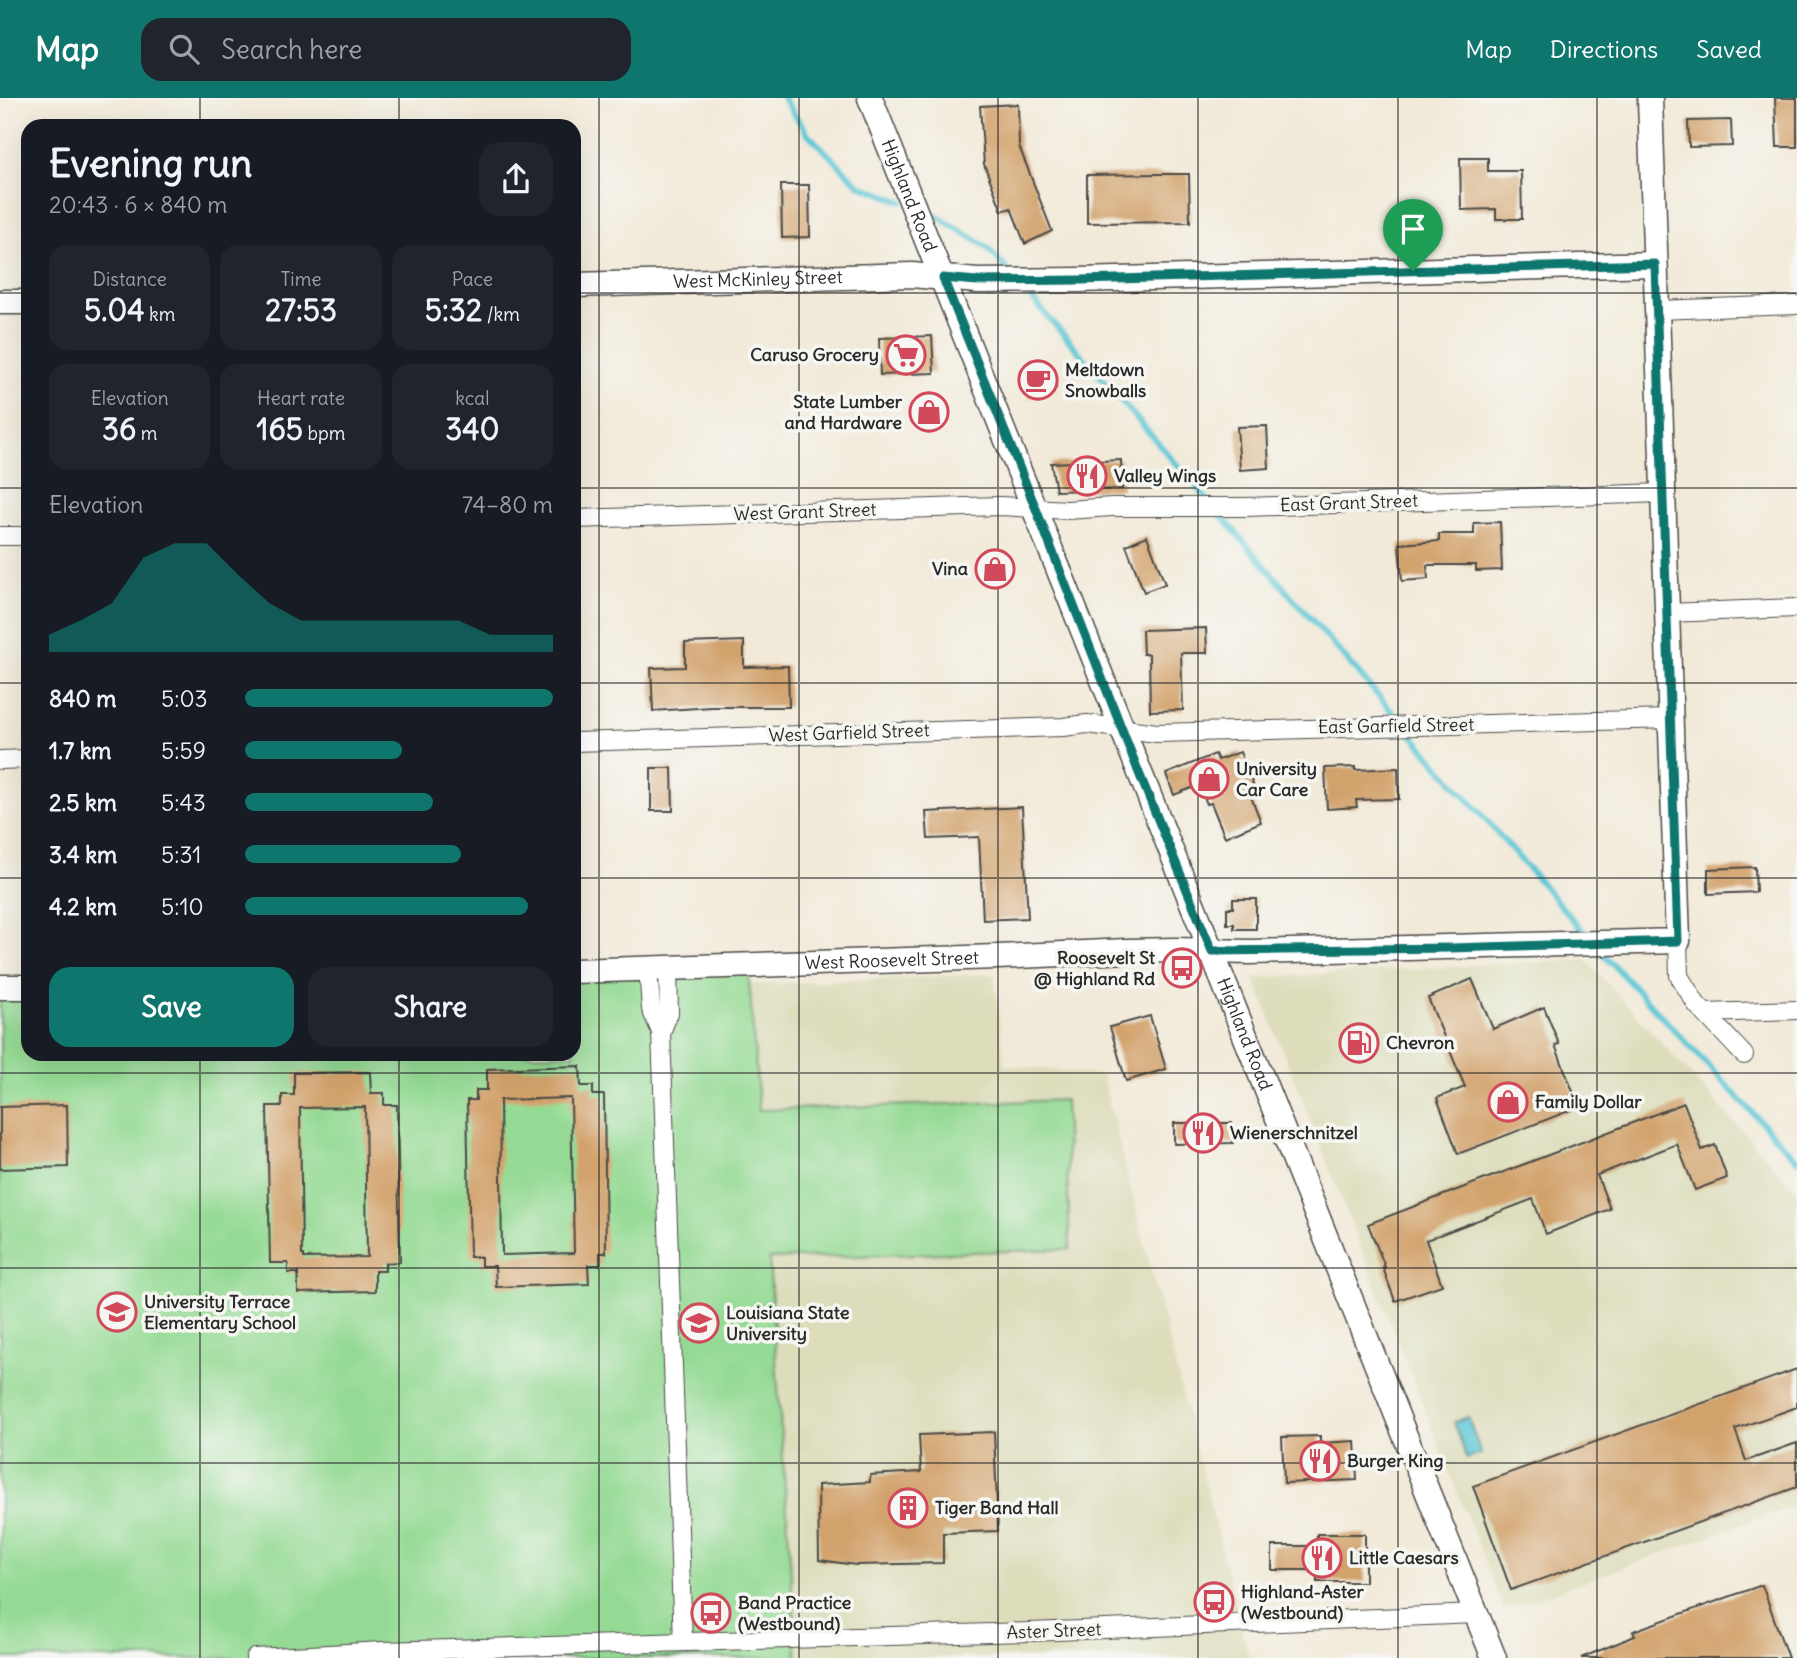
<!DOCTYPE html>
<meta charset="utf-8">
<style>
:root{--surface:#171b24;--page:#20242c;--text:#f1f3f6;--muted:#9ea1a6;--accent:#0f766e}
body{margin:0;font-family:Delius,sans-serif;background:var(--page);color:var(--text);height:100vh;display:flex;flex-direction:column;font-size:26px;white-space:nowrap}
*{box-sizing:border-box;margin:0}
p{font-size:23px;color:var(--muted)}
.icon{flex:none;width:38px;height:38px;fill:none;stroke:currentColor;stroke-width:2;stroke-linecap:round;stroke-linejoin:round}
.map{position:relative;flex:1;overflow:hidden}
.sheet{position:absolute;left:21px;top:21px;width:560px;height:942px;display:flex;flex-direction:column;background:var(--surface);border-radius:21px;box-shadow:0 7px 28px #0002}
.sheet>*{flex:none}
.pin{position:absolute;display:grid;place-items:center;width:60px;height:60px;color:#fff;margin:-72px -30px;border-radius:50% 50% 50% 0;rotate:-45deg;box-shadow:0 0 7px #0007}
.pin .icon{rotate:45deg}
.round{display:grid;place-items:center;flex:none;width:74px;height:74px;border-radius:21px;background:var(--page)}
.summary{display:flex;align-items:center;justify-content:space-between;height:119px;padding:0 28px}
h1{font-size:38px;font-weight:700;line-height:52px}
.stats{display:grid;grid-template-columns:repeat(3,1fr);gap:10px;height:119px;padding:7px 28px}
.stats div{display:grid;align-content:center;border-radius:18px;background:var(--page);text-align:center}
.stats b{font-size:30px;font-weight:700}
.stats small{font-size:19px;font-weight:400}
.stats p{font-size:19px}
.chart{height:196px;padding:14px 28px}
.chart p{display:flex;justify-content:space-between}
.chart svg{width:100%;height:126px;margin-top:7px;fill:var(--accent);opacity:.7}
.cta{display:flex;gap:14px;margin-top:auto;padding:14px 28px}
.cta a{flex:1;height:80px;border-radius:21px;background:var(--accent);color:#fff;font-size:28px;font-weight:700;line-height:80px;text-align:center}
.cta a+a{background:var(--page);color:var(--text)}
ul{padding:0 28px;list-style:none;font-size:23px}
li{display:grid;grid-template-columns:112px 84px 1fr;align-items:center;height:52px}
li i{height:18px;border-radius:9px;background:var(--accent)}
header{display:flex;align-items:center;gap:42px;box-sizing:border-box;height:98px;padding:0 35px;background:var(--accent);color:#fff}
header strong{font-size:33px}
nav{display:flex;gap:38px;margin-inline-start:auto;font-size:24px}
.search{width:490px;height:63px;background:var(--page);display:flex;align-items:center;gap:18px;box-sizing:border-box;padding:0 24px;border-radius:21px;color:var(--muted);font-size:26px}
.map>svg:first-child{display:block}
</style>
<header>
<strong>Map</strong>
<div class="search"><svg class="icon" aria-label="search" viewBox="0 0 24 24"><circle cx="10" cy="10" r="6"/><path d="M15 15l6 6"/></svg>Search here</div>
<nav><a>Map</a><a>Directions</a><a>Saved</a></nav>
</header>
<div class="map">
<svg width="1797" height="1560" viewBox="0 0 1797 1560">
<rect width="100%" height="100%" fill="#f6f6f2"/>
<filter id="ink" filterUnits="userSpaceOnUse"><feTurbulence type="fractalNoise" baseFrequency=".0143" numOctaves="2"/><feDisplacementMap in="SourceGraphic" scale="14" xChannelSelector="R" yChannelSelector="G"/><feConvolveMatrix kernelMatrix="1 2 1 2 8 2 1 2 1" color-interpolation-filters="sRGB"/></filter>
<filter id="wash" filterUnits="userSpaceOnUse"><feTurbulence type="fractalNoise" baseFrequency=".00686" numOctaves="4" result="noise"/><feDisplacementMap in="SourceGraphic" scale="28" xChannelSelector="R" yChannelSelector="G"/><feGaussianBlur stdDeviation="1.57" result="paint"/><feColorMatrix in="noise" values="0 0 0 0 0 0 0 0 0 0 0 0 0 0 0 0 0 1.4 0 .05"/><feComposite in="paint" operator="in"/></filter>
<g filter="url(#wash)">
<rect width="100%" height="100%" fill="#f2ead9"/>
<path fill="#ddddbc" d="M1585,861L1797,1093V1407L1504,1512L1254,880Z
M994,876L1005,967L1102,977L1249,1560H0V914L28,956H574V894Z"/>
<path fill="#95da94" stroke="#608260" stroke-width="2" d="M748,867L759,1012L1065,1002L1070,1151L769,1161L797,1560H0V888H28V956H574V872Z"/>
<path fill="#5cc7d6" stroke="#447980" stroke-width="2" d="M1468,1319L1481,1356L1467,1361L1454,1324Z"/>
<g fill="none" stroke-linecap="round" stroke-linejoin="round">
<path stroke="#5cc7d6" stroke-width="6" d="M783,0L808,36L859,87L903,104
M923,111L930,114L987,149L1009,174
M1023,190L1588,839
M1600,853L1797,1062"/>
</g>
<g id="blocks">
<path fill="#d2a26c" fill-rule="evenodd" d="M1775,0H1797V49H1777Z
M1018,6L1019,48L1052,133L1025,146L1011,110L1002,113L984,66L980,8Z
M1731,22L1732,48L1689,49L1688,23Z
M1460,60H1488V73H1521L1522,121H1496V111L1461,112Z
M1161,76H1189L1190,124L1087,125V77Z
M781,87H809L810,139L782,140Z
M932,238L934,275L880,277L879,240Z
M1046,266L1056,290L1030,300L1020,275L1035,268L1036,270Z
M1267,328L1269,370L1240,372L1237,329Z
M1121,362L1122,391L1056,393L1051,365Z
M1500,424L1502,472L1476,473V467H1427L1428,481L1402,483L1399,446L1439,443V436H1474V425Z
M1147,438L1165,486L1144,494L1126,447Z
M1206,530L1207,555H1181L1183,612L1150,613L1149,556H1143L1142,532Z
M744,543V569L788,568L789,609H712L653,613L651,570L685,569V545Z
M1240,654L1254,689L1248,691L1261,724L1225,739L1211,705L1207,706L1199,687L1174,697L1166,676L1215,656L1218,662Z
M1355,669V672L1398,670L1399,701L1356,702L1357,709L1327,711L1325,670Z
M651,670H672L673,713H651Z
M1022,709L1028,820L983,822L979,739L928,741L926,714Z
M1755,769L1756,794L1708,796V771Z
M1233,801H1256V831H1234V826H1227V810H1233Z
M1472,881L1493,931L1544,909L1559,946L1555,947L1579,1009L1458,1056L1437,1000L1465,989L1428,900Z
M1150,918L1166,971L1126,983L1110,929Z
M580,968L581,988H593V997H604L606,1155H600V1167H588L589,1186L496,1189L495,1168H481V1159H470L467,1002H476V992H487V971ZM571,1000L574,1155L502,1157L500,1002Z
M370,974L371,995H384V1007H397L400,1164L385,1165V1173H375V1193L298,1195V1175H288V1165H270L267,1008H282V997H294V975ZM365,1009L367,1159L304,1160V1157H302L300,1010Z
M1684,1005L1702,1052L1715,1047L1727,1080L1695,1092L1677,1046L1597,1077L1610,1111L1546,1136L1533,1101L1426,1142L1442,1187L1395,1203L1383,1170L1385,1169L1368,1126Z
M67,1007L68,1069L0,1071V1009Z
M1174,1025H1232L1233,1045L1174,1046Z
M1797,1271V1309L1735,1331L1746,1363L1797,1345V1389L1511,1492L1473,1388Z
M994,1334L998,1433L943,1435V1465L856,1467L819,1462L818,1387L870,1384V1377L921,1374L919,1337Z
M1320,1338V1345L1355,1343L1357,1382L1284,1385L1282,1339Z
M1317,1436H1365V1484H1317V1472H1272V1448H1317Z
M1762,1487L1788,1560H1581L1635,1538L1633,1533Z"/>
</g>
</g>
<g filter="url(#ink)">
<use href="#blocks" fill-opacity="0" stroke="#494845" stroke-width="2"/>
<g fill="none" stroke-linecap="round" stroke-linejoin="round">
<g stroke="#494845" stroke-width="20">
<path id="street" d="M1657,212L1797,207
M574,421L1000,408L1067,412L1112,409H1246L1663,395
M0,438H28
M1667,515L1797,510
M574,644L1063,629L1087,626L1157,635L1670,621
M0,662L28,661
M1678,843L1679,878L1697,907L1744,957
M648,870L651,911L661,934L683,1544
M1705,915L1797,912
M661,934L669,915L668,870
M255,1560L383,1553L1030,1534L1476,1516"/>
</g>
<g stroke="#494845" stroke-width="27">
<g id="secondary">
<path id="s1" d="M870,0L1494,1560"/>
<path id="s2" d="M574,187L912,177L977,183L1080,182L1655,166"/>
<path d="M0,204H28"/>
<path id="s3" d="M574,873L997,859L1127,853L1175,852L1249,854L1678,843L1650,0"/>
<path d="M0,889H28"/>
</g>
</g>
<use href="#street" stroke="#fff" stroke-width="18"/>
<use href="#secondary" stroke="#fff" stroke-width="24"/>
</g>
</g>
<g fill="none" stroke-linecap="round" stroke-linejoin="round" filter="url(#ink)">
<g stroke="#fff" stroke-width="14">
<path id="route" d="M1655,166L1678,843L1451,850L1212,853L1139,675L1036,411L943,180L977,183L1080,182Z"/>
</g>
<use href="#route" stroke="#0f766e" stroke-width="9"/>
</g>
<path fill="none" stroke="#2b2b2b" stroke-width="2" stroke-opacity="0.55" d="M200,0V28M399,0V28M599,0V1560M799,0V1560M998,0V1560M1198,0V1560M1398,0V1560M1597,0V1560M0,195H28M574,195H1797M0,390H28M574,390H1797M0,585H28M574,585H1797M0,780H28M574,780H1797M200,956V1560M399,956V1560M0,975H1797M0,1170H1797M0,1365H1797"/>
<defs>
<g id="supermarket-ring" transform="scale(2.0125)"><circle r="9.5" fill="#f6f6f2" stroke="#d1495b" stroke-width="1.5"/><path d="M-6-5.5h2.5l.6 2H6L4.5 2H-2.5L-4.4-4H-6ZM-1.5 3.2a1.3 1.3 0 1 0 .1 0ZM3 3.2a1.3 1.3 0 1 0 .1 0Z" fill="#d1495b"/></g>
<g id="cafe-ring" transform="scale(2.0125)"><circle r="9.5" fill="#f6f6f2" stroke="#d1495b" stroke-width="1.5"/><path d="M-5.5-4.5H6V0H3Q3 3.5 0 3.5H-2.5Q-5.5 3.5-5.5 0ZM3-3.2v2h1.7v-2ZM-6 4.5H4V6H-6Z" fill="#d1495b"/></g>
<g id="shop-ring" transform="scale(2.0125)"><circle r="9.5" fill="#f6f6f2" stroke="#d1495b" stroke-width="1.5"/><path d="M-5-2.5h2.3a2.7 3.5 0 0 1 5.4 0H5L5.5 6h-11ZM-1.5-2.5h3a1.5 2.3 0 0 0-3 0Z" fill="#d1495b"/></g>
<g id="restaurant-ring" transform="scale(2.0125)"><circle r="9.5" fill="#f6f6f2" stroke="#d1495b" stroke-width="1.5"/><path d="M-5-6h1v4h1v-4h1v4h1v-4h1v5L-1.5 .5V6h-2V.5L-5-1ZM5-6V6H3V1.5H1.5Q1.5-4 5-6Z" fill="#d1495b"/></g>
<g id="bus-ring" transform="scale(2.0125)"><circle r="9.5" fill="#f6f6f2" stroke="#d1495b" stroke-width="1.5"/><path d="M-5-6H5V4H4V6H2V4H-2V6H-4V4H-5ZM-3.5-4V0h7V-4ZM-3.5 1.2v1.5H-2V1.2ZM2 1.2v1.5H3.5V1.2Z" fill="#d1495b"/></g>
<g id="fuel-ring" transform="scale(2.0125)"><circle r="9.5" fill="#f6f6f2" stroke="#d1495b" stroke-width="1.5"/><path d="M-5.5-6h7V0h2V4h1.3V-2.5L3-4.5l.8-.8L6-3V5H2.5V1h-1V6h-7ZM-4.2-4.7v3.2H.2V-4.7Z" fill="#d1495b"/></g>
<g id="school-ring" transform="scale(2.0125)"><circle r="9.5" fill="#f6f6f2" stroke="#d1495b" stroke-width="1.5"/><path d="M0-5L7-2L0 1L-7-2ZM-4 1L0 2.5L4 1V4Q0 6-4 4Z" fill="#d1495b"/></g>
<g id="university-ring" transform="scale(2.0125)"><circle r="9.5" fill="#f6f6f2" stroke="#d1495b" stroke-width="1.5"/><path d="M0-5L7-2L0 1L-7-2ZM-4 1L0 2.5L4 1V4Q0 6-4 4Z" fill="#d1495b"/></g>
<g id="building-ring" transform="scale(2.0125)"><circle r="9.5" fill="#f6f6f2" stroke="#d1495b" stroke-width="1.5"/><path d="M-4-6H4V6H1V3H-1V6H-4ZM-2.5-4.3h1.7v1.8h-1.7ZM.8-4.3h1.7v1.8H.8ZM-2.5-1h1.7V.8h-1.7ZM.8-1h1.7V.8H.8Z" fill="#d1495b"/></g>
</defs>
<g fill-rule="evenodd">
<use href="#supermarket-ring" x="906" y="257"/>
<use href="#cafe-ring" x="1038" y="282"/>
<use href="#shop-ring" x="929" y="314"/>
<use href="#restaurant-ring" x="1087" y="378"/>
<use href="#shop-ring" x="995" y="471"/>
<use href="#shop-ring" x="1209" y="681"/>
<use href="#bus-ring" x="1182" y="870"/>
<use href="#fuel-ring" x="1359" y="945"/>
<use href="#shop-ring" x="1508" y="1004"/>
<use href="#restaurant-ring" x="1203" y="1035"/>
<use href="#school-ring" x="117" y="1214"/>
<use href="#university-ring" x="699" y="1225"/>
<use href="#restaurant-ring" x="1320" y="1363"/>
<use href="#building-ring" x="908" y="1410"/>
<use href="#restaurant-ring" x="1322" y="1460"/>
<use href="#bus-ring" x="1214" y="1504"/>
<use href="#bus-ring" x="711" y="1515"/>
</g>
<g text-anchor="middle" stroke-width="7" stroke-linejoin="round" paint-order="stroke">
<g font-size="18" fill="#2b2b2b" stroke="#f6f6f2">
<text dy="6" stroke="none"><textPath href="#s1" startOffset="105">Highland Road</textPath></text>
<text dy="6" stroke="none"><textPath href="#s2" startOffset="184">West McKinley Street</textPath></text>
<text transform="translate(1349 405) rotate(-2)" y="6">East Grant Street</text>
<text transform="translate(805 414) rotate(-2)" y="6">West Grant Street</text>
<text transform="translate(1396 628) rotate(-1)" y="6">East Garfield Street</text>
<text transform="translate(849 635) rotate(-2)" y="6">West Garfield Street</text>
<text dy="6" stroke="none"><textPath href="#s3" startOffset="318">West Roosevelt Street</textPath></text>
<text dy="6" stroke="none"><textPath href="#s1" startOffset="1008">Highland Road</textPath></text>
<text transform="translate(1054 1533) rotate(-2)" y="6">Aster Street</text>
</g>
<g font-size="18" font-weight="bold" fill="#2b2b2b" stroke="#f6f6f2" text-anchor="start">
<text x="879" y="263" text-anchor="end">Caruso Grocery</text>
<text x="1065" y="278">Meltdown<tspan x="1065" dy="21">Snowballs</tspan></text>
<text x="902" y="310" text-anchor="end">State Lumber<tspan x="902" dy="21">and Hardware</tspan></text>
<text x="1114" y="384">Valley Wings</text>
<text x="968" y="477" text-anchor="end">Vina</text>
<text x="1236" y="677">University<tspan x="1236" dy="21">Car Care</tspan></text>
<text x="1155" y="866" text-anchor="end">Roosevelt St<tspan x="1155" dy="21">@ Highland Rd</tspan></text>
<text x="1386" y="951">Chevron</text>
<text x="1535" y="1010">Family Dollar</text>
<text x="1230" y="1041">Wienerschnitzel</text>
<text x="144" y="1210">University Terrace<tspan x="144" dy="21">Elementary School</tspan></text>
<text x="726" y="1221">Louisiana State<tspan x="726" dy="21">University</tspan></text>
<text x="1347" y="1369">Burger King</text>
<text x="935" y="1416">Tiger Band Hall</text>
<text x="1349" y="1466">Little Caesars</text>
<text x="1241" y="1500">Highland-Aster<tspan x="1241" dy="21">(Westbound)</tspan></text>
<text x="738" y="1511">Band Practice<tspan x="738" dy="21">(Westbound)</tspan></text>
</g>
</g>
</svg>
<div class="pin" style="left:1413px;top:173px;background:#1e9e55"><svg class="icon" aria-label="arrive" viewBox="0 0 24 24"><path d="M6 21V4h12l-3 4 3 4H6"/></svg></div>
<section class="sheet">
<div class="summary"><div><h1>Evening run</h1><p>20:43 · 6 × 840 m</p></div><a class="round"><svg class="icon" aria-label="share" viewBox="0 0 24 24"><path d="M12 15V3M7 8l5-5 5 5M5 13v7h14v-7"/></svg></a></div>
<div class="stats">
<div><p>Distance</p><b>5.04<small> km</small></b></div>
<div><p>Time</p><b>27:53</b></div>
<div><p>Pace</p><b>5:32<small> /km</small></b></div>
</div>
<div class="stats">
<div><p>Elevation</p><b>36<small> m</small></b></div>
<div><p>Heart rate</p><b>165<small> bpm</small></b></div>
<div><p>kcal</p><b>340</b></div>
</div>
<div class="chart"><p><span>Elevation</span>74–80 m</p>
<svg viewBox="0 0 160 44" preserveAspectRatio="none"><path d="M0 44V38L10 33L20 27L30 11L40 6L50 6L60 17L70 27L80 33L90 33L100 33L110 33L120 33L130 33L140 38L150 38L160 38V44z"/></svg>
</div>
<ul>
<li><b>840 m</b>5:03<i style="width:100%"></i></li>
<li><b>1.7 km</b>5:59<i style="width:51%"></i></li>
<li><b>2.5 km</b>5:43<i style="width:61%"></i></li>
<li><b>3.4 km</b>5:31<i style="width:70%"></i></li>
<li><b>4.2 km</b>5:10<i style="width:92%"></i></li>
</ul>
<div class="cta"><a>Save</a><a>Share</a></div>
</section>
</div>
